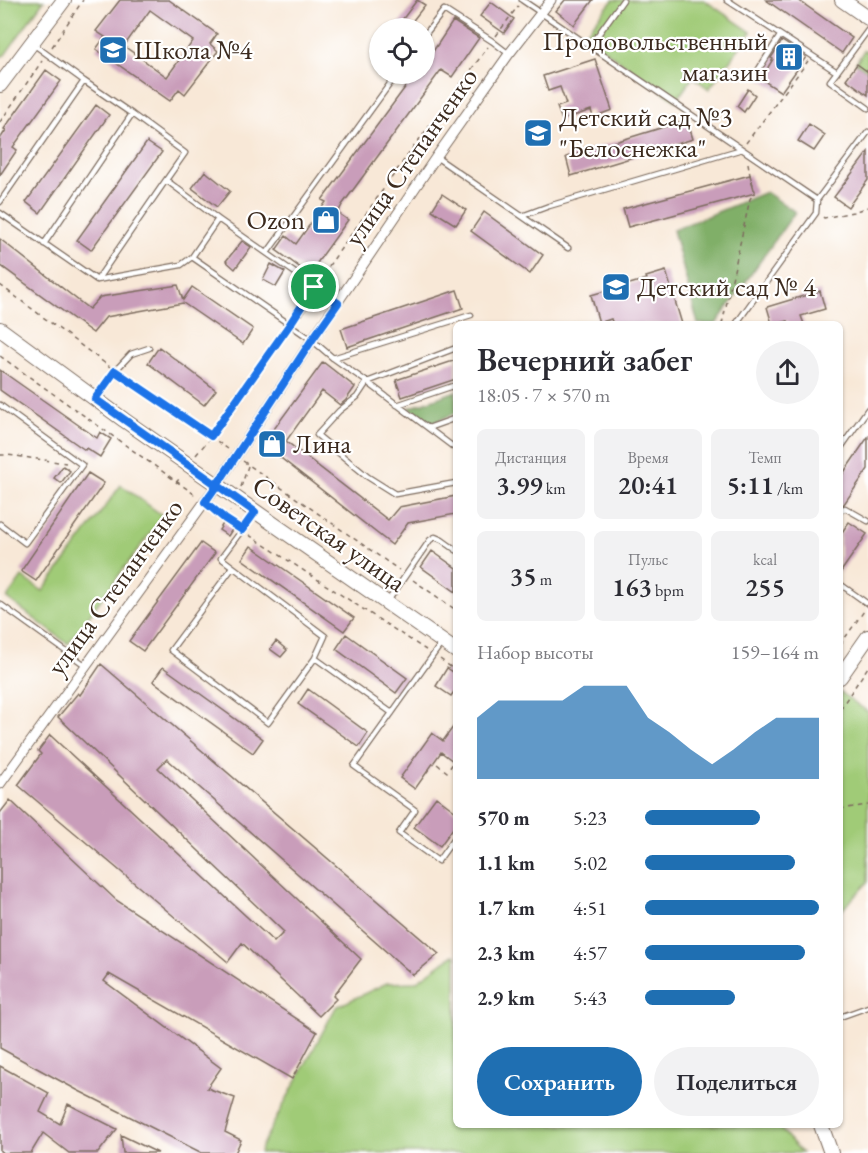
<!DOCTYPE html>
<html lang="ru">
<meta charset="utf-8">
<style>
:root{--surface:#fff;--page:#f2f2f3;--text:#2b2b33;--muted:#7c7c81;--accent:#1f6fb2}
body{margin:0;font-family:"EB Garamond",serif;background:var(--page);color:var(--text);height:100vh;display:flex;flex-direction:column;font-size:22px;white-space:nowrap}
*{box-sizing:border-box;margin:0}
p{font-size:20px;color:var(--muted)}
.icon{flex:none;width:33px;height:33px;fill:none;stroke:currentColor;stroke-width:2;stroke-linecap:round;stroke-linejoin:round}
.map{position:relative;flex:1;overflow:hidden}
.panel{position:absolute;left:453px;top:321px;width:390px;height:807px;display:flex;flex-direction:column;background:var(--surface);border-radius:9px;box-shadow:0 2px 4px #0004}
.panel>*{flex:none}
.fabs{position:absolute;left:369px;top:18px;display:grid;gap:12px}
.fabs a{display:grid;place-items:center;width:66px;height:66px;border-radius:50%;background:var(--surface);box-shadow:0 2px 4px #0004;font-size:30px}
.pin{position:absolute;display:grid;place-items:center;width:51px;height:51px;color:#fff;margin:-26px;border:3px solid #fff;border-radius:50%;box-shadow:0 2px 6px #0007}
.round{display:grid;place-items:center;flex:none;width:63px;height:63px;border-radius:32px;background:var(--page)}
.summary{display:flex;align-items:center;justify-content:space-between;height:102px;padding:0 24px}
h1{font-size:33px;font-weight:600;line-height:45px}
.figures{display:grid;grid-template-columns:repeat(3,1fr);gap:9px;height:102px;padding:6px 24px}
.figures div{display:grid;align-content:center;border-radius:9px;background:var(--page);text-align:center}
.figures b{font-size:26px;font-weight:600}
.figures small{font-size:16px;font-weight:400}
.figures p{font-size:16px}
.chart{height:168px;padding:12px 24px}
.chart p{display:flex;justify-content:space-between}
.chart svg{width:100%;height:108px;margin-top:6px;fill:var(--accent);opacity:.7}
.button{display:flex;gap:12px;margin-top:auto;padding:12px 24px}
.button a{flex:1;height:69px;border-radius:36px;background:var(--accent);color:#fff;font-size:24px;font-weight:600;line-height:69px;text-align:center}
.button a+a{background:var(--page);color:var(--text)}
ul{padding:0 24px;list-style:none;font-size:20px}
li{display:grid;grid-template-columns:96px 72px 1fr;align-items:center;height:45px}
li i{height:15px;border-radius:8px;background:var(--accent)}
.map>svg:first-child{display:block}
</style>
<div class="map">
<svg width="868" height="1153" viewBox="0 0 868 1153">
<rect width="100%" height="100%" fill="#fff"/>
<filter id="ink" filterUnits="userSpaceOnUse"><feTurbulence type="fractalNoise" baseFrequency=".0167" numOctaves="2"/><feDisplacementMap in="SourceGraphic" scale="12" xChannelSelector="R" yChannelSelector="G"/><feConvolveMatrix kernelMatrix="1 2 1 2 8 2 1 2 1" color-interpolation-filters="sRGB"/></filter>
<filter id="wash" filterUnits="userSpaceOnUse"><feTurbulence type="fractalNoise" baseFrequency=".008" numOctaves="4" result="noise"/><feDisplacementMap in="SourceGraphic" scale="24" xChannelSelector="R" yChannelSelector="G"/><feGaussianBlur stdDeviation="1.35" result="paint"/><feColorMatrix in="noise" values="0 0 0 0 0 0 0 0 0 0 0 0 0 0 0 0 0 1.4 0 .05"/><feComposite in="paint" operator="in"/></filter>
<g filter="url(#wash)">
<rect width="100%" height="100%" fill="#f8e8d7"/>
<path fill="#a0cb77" stroke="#6e7a4a" stroke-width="1.5" d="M0,0H44L5,55L0,57Z
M613,0H704L751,32L709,89L693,77L676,101L584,35Z
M864,50L868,52V71L856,63Z
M121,485L163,516L68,644L7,598L22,577L43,591Z
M840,692L868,712V882L840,912Z
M453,955L456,956V1125H777L802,1153H260L261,1147L336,1007L387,983L416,982Z"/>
<path fill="#80af68" stroke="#5e6c43" stroke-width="1.5" d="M766,192L795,212L716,324H698L673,230Z
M456,391V413L430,424L409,408Z"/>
<g id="blocks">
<path fill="#c99dba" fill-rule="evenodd" d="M120,0H169L217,34L210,44L218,51L185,94L179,89L170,101L96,49L105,37L96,31ZM150,10L193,41L167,77L124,46Z
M417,0L425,5L407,28H406L399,24Z
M565,0H593L574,25L556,11Z
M766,0H798L852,38L842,53Z
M491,2L514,19L504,33L480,16Z
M453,21L479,38L452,77L441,70L342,205L338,213L348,220L309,274L276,250L286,236L296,244L326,202L322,200L415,74H424V57L428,59Z
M782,41L806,57L781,92L761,79L773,59L771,58Z
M595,59L612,110L593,117L591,110L562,120L557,107L566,104L560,87L548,91L543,76Z
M857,64L868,72V95L846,79Z
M46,70L61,81L13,147L17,150L0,175V139L6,130L4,129Z
M748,89L755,95L744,112L737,106Z
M96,105L109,115L40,213L26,202Z
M687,120L693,139L571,176L566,157Z
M809,124L825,135L814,151L798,141Z
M147,142L162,152L91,250L77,240Z
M868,152V180L848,207L834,197Z
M205,171L230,191L217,207L192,188Z
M750,175L755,193L628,227L623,209Z
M442,194L466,210L456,225L432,210Z
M484,212L543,255L530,274L471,231Z
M0,239L89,309L100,297L178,285L183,300L192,287L253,329L243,344L183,303L106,317L93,333L0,265Z
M242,241L251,247L235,269L226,261Z
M271,264L285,272L276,287L263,280Z
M666,271L682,324H613L611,319L599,323L591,295L647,279L646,277Z
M457,290L463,308L347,347L341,329Z
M820,291L825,309L801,316L804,324H789L788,321L777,324H772L767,307Z
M302,298L309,303L302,315L294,310Z
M159,347L216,390L204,405L148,363Z
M456,360V379L402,397L396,380Z
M323,362L355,387L346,400L340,405L322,391L286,441L388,520L399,507L456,496V514L408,523L392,545L263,444Z
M0,370L97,438L100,432L111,439L100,457L86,448L85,450L0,390Z
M868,437V469L844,504L840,506V478Z
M63,466L70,471L61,483L54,478Z
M88,473L104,483L36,581L21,571Z
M224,522L233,528L228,536L219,530Z
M849,522L867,534L840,573V535Z
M201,543L215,553L143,651L129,641Z
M251,546L354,618L344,631L242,559Z
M432,551L456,568V592L421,567Z
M346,634L407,678L396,693L336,649Z
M276,641L287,650L281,657L270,649Z
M101,664L439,954L413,975L167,759L158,768L361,959L333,996L336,999L319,1016L242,943L228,962L18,785L41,754L38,751L50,735L274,942L284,932L58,717L78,693L80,695Z
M163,667L263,739L253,753L153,681Z
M447,668L456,674V689L451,696L436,686Z
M308,689L368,733L359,747L298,704Z
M456,723V757L453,761L441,752L415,789L400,778L432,733L443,741Z
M436,797L456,812V824L440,846L414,827Z
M10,800L116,900L317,1032L292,1079L109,974L104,981L221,1068L207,1088L235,1098L225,1132L241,1140L235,1153H202L77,1090L0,1048V813Z
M0,1066L49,1093L40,1112L60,1124L68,1104L117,1129L98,1153H69L43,1133L31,1153H4L0,1151Z
M121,1135L158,1153H123Z"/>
</g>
</g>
<g filter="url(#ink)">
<use href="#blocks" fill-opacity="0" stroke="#7d6c5f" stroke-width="1.5"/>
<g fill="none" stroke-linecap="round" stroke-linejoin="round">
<g stroke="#7d6c5f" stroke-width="7">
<path id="lane" d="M522,0L817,200
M727,0L837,72L868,30
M424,36L444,10L492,41L509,54
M595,39L623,0
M759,69L780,36
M837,72L830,81L868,108
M132,114L185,153L166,180
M436,157L568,248
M0,202L84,81L33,44
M0,213L97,280L166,180L218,219L192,257L312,340L333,358L367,382L456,449
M522,216L549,206L742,149
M218,219L338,303
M44,244L132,114L84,81
M267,253L397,74
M97,280L181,265L192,257
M736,324L816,213L817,200L868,132
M456,348L367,382L357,397L339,411L317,435L368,477L395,494L456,483
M333,358L471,315
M96,397L115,371L131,354L149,348
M0,405L82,465L25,543L0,524
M397,405L456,385
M428,428L456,418
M840,449L868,409
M840,511L845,508L868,521
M254,514L221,558L325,636L315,658L392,713
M233,567L171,650L268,723L315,658
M840,584L868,604
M388,601L430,540L435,537L442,540L456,550
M0,604L85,665
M441,644L354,766L415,810L399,833L438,861L456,836
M840,1017L868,1007"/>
</g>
<g stroke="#7d6c5f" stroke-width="11">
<path id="street" d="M0,784L217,485L312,340L436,157L509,54L551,0"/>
</g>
<g stroke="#7d6c5f" stroke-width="16">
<path id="secondary" d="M842,0L868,18
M0,85L64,0
M0,329L124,420L456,651
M840,677L868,637
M821,1125L831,1153"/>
</g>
<path stroke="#7d6c5f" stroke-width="1.5" stroke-dasharray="4.5 4.5" stroke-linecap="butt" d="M496,36L518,6
M52,47L83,0
M0,122L42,61
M746,143L808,61
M823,217L824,218L853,212L868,207
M318,281L407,156L488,47
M0,285L110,367
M293,318L310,292
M722,324L750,199L755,191L750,175L748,163
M0,356L197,496
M121,375L211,437L228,449
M0,455H8L66,463
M196,455L211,437L286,330
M243,461L399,570
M176,483L181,476
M241,487L248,466
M213,508L235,526
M225,519L230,511
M249,535L426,650
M413,580L456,610
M840,645L864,611
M440,659L456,671
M840,709L868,667
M437,764L447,772L456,759
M840,809L868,805"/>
<use href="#lane" stroke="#fff" stroke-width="4.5"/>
<use href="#street" stroke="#fff" stroke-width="9"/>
<use href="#secondary" stroke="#fff" stroke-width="14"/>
</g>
</g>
<g fill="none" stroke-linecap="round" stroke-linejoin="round" filter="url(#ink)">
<g stroke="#fff" stroke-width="12">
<path id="route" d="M314,287L290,324L211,436L115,371L95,399L217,485L205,502L225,519L242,530L255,512L217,485L312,340L338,303L314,287"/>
</g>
<use href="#route" stroke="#1a73e8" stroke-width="8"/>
</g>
<defs>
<g id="school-square" transform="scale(1.5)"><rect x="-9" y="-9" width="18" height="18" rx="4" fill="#1f6fb2" stroke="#fff"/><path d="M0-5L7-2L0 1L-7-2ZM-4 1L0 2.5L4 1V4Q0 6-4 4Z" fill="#fff"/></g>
<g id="building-square" transform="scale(1.5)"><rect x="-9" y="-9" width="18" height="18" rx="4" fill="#1f6fb2" stroke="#fff"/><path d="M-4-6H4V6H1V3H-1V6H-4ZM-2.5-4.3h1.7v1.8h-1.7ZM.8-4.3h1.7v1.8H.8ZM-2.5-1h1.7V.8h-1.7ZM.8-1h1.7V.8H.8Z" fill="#fff"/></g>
<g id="shop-square" transform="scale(1.5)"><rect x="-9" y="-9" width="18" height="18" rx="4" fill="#1f6fb2" stroke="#fff"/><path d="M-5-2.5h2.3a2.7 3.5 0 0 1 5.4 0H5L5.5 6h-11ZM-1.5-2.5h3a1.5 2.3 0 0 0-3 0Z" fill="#fff"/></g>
</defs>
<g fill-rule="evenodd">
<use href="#school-square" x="113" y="50"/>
<use href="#building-square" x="789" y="57"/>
<use href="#school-square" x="538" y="133"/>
<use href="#shop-square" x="326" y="220"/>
<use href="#school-square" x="616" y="287"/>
<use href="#shop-square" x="272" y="444"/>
</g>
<g text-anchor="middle" stroke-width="4.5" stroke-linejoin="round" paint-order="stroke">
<g font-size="27" fill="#3b2a1e" stroke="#fff" text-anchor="start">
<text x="768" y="50" text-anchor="end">Продовольственный<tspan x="768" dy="31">магазин</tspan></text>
<text x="134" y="59">Школа №4</text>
<text x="559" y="126">Детский сад №3<tspan x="559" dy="31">"Белоснежка"</tspan></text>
<text x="305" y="229" text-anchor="end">Ozon</text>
<text x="637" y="296">Детский сад № 4</text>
<text x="293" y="453">Лина</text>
</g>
<g font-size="27" fill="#3b2a1e" stroke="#fff">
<text transform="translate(411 157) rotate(-55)" y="9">улица Степанченко</text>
<text transform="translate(329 534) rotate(35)" y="9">Советская улица</text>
<text transform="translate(115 587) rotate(-54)" y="9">улица Степанченко</text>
</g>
</g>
</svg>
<div class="fabs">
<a><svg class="icon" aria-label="locate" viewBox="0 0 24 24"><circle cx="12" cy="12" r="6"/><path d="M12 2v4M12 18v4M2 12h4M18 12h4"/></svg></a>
</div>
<div class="pin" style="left:314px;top:287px;background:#1e9e55"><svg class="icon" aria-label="arrive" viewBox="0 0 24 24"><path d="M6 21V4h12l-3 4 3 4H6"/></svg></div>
<section class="panel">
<div class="summary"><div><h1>Вечерний забег</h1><p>18:05 · 7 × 570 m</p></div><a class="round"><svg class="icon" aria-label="share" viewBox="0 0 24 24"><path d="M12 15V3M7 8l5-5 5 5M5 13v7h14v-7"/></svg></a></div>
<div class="figures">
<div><p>Дистанция</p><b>3.99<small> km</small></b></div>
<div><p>Время</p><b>20:41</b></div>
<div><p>Темп</p><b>5:11<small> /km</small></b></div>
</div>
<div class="figures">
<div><b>35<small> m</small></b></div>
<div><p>Пульс</p><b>163<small> bpm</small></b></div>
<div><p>kcal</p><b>255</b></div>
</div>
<div class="chart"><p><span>Набор высоты</span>159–164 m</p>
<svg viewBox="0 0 160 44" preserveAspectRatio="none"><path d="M0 44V19L10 12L20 12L30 12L40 12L50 6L60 6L70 6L80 19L90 25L100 32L110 38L120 32L130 25L140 19L150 19L160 19V44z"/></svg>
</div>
<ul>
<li><b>570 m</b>5:23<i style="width:66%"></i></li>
<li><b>1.1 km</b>5:02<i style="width:86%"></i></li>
<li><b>1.7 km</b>4:51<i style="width:100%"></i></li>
<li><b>2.3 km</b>4:57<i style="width:92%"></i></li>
<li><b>2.9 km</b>5:43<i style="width:52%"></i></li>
</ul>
<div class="button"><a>Сохранить</a><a>Поделиться</a></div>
</section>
</div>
